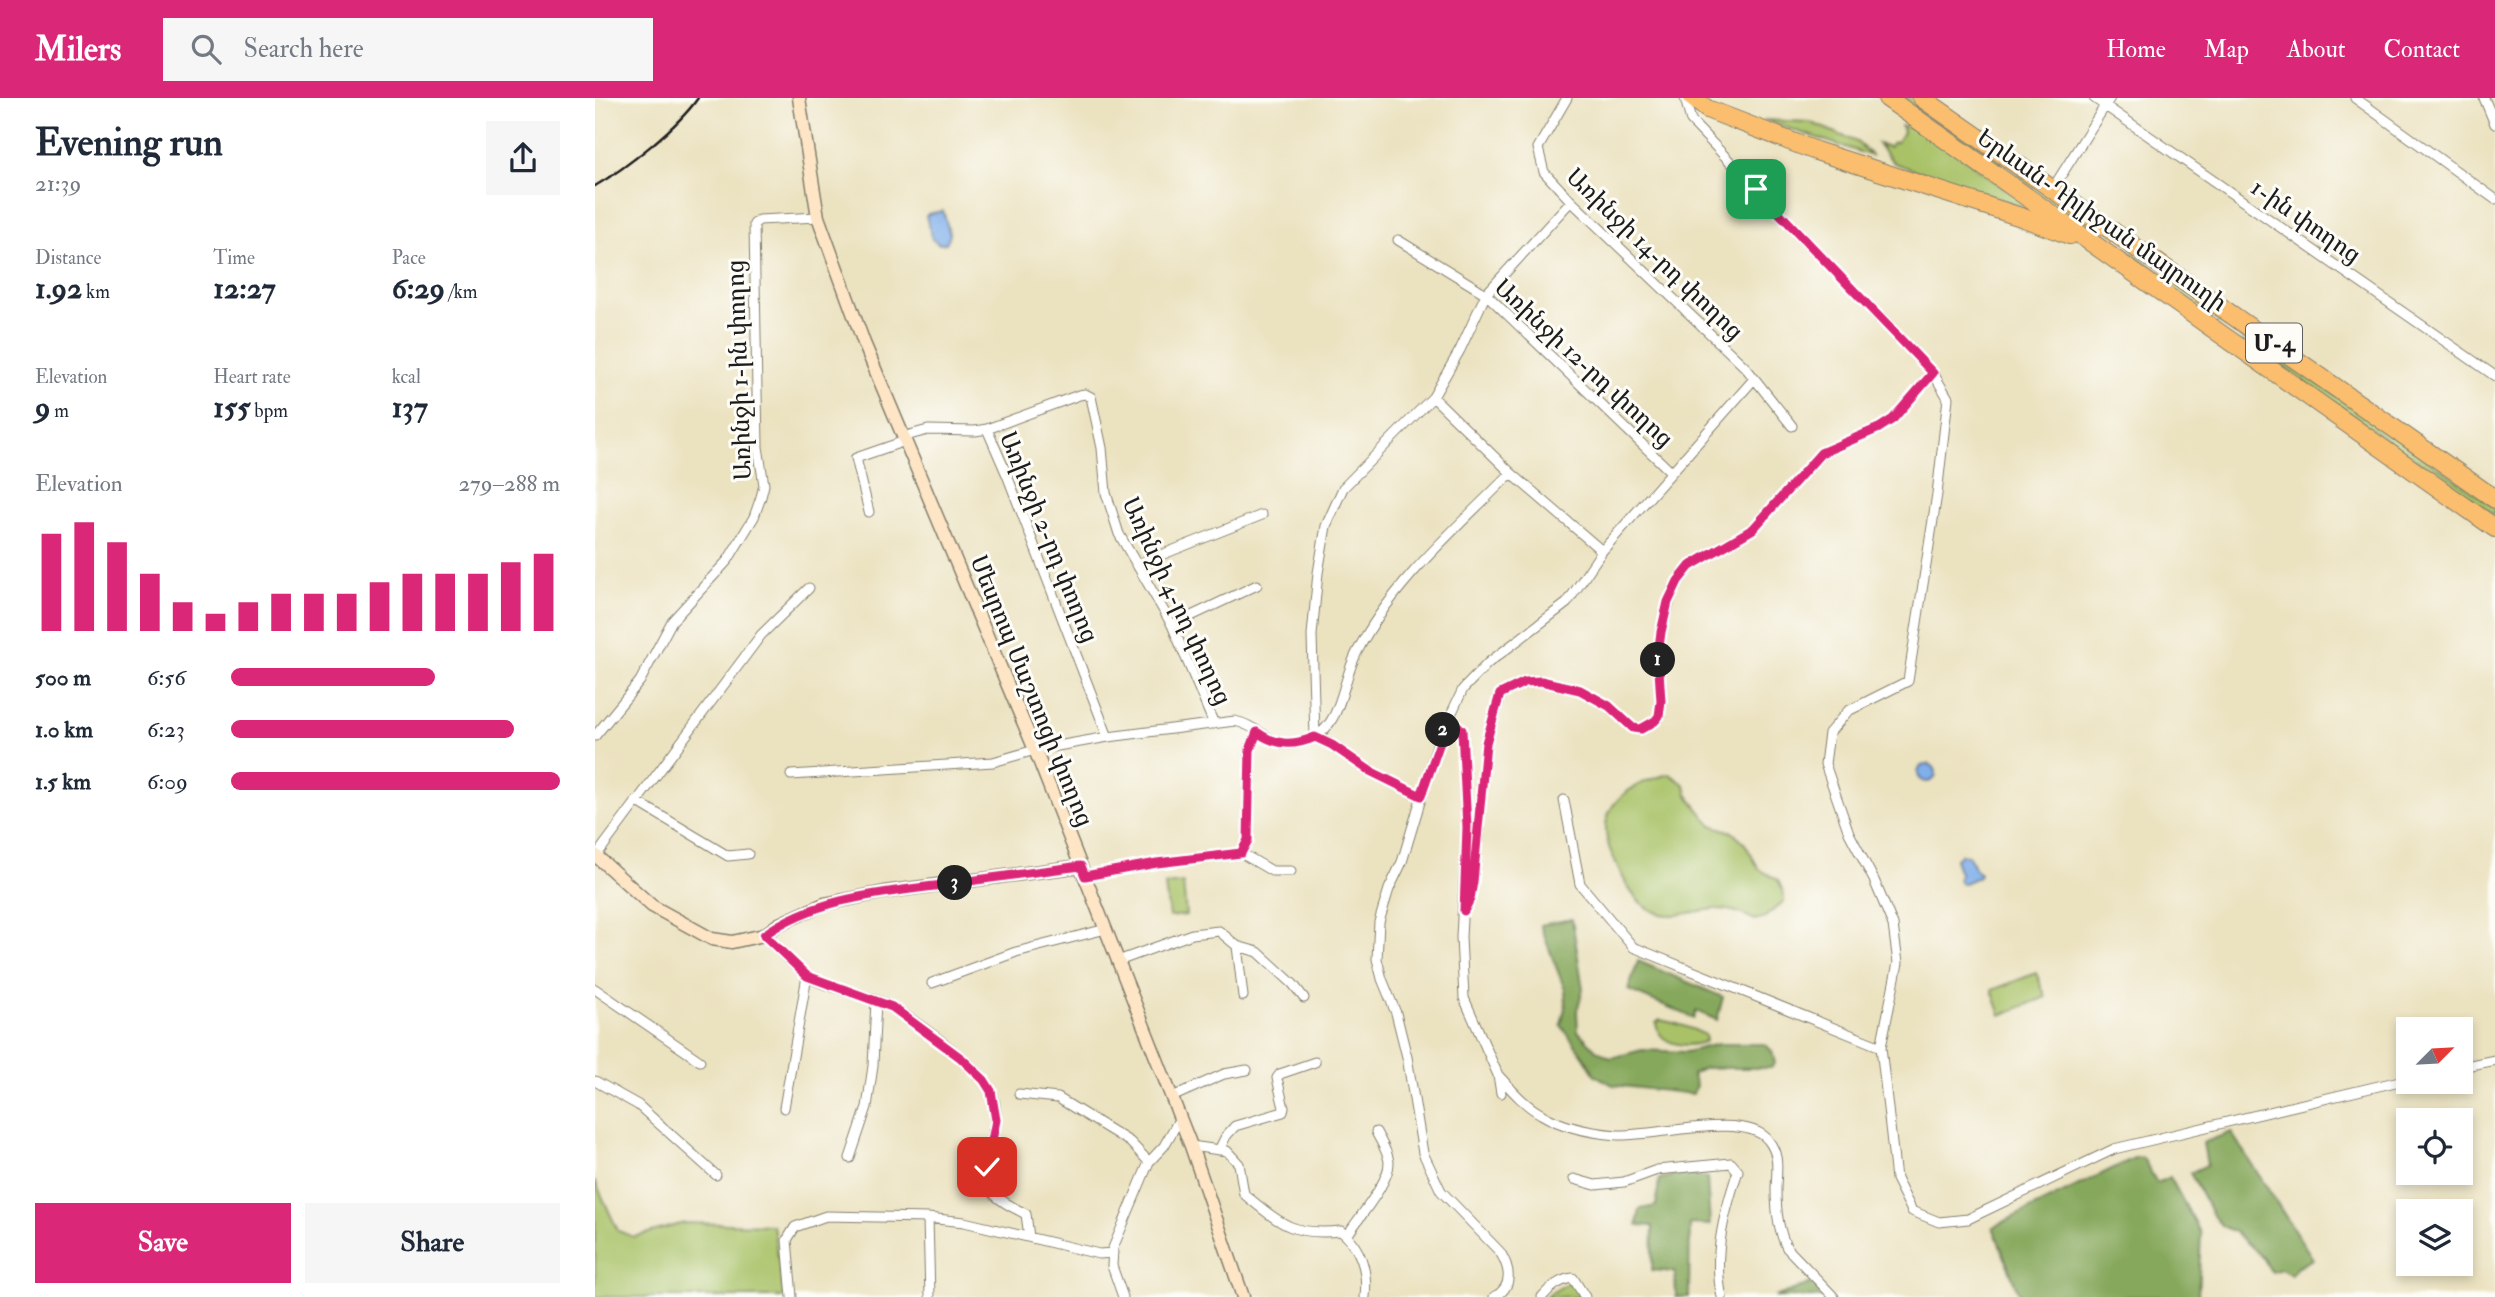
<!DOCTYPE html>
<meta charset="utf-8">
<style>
:root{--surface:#fff;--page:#f6f6f7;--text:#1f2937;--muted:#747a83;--accent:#db2777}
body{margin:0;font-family:"IM FELL Double Pica","Noto Serif Armenian",serif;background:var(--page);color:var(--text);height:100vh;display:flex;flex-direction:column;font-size:26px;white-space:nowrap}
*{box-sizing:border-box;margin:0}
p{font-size:23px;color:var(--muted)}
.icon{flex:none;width:38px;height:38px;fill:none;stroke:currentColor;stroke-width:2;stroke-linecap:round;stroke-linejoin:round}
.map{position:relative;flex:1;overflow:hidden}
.side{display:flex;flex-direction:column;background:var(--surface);width:595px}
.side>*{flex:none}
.needle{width:46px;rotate:66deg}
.controls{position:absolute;left:1801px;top:919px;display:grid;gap:14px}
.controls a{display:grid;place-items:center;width:77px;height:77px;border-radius:0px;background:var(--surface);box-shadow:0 4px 10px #0003;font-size:35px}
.pin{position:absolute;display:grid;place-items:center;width:60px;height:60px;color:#fff;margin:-30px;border-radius:14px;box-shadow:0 4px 10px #0006}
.km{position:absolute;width:35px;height:35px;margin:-18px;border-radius:50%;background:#222;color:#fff;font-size:19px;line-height:35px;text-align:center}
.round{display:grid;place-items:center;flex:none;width:74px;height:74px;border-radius:0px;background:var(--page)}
.head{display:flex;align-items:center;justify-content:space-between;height:119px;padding:0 35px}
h1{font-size:38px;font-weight:800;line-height:52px}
.figures{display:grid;grid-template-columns:repeat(3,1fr);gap:10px;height:119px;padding:7px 35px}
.figures div{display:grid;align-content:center}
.figures b{font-size:30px;font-weight:800}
.figures small{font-size:19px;font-weight:400}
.figures p{font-size:19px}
.chart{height:196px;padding:14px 35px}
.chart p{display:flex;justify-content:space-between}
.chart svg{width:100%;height:126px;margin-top:7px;stroke:var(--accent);stroke-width:6}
.action{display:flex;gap:14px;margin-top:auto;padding:14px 35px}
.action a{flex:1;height:80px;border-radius:0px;background:var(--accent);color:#fff;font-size:28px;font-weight:800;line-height:80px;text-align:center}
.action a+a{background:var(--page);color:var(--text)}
ul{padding:0 35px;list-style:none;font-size:23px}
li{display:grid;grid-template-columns:112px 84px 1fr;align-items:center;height:52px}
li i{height:18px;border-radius:9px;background:var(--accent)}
header{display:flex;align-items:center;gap:42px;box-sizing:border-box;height:98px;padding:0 35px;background:var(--accent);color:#fff}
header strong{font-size:33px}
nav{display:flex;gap:38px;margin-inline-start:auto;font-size:24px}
.search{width:490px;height:63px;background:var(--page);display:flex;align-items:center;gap:18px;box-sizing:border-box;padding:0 24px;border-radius:0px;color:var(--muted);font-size:26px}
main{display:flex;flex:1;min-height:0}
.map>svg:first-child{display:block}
</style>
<header>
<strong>Milers</strong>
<div class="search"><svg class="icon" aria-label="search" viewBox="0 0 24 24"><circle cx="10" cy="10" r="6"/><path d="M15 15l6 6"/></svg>Search here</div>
<nav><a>Home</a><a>Map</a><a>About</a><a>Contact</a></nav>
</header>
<main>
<section class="side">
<div class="head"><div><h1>Evening run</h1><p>21:39</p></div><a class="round"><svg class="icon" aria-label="share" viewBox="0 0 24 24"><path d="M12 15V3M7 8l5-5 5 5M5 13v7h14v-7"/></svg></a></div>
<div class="figures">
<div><p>Distance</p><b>1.92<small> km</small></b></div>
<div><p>Time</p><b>12:27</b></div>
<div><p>Pace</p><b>6:29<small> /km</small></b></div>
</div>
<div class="figures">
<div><p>Elevation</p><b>9<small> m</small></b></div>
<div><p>Heart rate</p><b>155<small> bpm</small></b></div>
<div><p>kcal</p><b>137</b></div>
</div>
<div class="chart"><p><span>Elevation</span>279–288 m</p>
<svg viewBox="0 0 160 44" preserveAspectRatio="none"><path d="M5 44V10M15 44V6M25 44V13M35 44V24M45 44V34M55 44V38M65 44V34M75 44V31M85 44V31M95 44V31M105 44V27M115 44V24M125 44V24M135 44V24M145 44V20M155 44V17"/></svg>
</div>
<ul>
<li><b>500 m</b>6:56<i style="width:62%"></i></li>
<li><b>1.0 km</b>6:23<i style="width:86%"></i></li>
<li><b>1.5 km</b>6:09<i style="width:100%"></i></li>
</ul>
<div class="action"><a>Save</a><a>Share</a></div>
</section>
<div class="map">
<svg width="1900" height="1199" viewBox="0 0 1900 1199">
<rect width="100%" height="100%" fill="#fdfcf7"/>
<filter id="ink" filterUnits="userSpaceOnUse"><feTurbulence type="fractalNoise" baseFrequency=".0143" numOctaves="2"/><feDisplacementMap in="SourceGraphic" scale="14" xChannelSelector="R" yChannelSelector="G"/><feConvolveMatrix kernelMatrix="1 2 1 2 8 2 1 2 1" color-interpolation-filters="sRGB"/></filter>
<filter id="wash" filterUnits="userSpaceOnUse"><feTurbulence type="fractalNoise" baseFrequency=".00686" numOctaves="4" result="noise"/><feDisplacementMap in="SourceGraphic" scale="28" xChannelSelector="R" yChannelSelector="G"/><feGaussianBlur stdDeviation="1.57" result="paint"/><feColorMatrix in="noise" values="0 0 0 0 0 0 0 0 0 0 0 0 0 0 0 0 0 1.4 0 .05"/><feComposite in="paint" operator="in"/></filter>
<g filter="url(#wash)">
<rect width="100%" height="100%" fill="#ebe2c0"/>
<path fill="#a9c267" stroke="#626f42" stroke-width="2" d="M1306,0H1315L1408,63L1405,67Z
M1168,22L1215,24L1262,44L1277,58Z
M1306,28L1329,31L1442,114L1299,65L1283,46L1295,49L1297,45L1302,44L1308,34Z
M1425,76L1900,409V417L1421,82Z
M1075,676L1090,687L1092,696L1116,727L1137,734L1150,746L1164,771L1183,782L1188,793L1189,803L1170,819L1160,822C1147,815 1134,810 1119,811C1098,813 1076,823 1056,812C1039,803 1032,788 1024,771C1020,762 1013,751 1012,741C1004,702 1043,683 1075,676Z
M588,785L591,817L574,819L570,787Z
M1441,875L1451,899L1406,917L1397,892Z
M1065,922C1081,925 1095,929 1110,937L1111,943C1094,950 1064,949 1061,925Z
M0,1083L23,1133L39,1139L89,1125L178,1127L189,1199H0Z
M977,1182L986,1199H950Z"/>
<path fill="#86a85c" stroke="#51623c" stroke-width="2" d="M977,821L988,891L982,913L983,933L1001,952L1016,960L1047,952L1091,954L1123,946H1170L1177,953L1180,965L1176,970H1110L1097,976L1101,987L1098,996L1018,987L1000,977L989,959L966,927L971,905L970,892L945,827Z
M1043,863L1128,899L1122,922L1101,913L1099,920L1033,892Z
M1636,1034L1718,1161L1701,1170L1696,1177L1686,1171L1676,1174L1669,1161L1640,1134L1627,1128L1619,1119L1595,1075L1612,1067L1608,1045Z
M1541,1059L1548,1060L1562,1085L1575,1079L1606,1136L1603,1199H1425L1398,1129Z
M1088,1075L1112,1080L1115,1127L1095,1126L1094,1199H1081L1080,1174L1057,1172L1058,1128L1042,1127L1045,1111L1061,1108L1064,1081Z
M1217,1185L1233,1199H1180Z"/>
<path fill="#80afea" stroke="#4e6683" stroke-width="2" d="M348,113L355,137L351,145L344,146L337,141L331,118L333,116Z
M1323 675a9 9 0 1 1 18 0a9 9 0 1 1-18 0Z
M1366,756L1374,758L1379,770L1385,776L1383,779L1367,786L1364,783L1365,775L1360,762Z"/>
</g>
<g filter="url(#ink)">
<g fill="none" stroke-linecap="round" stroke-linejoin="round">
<g stroke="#847f6e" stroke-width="11">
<path id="street" d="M972,0L943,50L949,74L976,103L1151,270L1197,328
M1499,0L1900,278
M1760,0L1900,101
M1889,0L1900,26
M1458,90L1515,0
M803,142L891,196L1076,374
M838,299L916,375L1007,453
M392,331L484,297L490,296L496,299L507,350L511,395L524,436L577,527L619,626
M307,339L333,332L380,333L392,331L412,377L513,639
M274,414L261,360L310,343
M541,467L667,417
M577,527L662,487
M854,619L867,632L872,729L866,839L869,900L903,977L906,995
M0,638L45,583L77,523L133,462L159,419L166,399L169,387L163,349L159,126L164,122L223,119
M720,639C748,622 747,582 762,554C798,484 861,431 916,375
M720,639L737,647L775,673L826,698
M196,677L398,664L440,652L513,639L640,623C675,631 675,659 720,639L717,537L723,475L731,428L748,390L838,299L865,252L891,196L976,103
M969,702L985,786L1038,849L1286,949L1303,865L1298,827L1279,782L1254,735L1230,666L1234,635L1253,613L1313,583L1342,396L1353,300L1338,275L1096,23L1090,0
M41,703L133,758L153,756
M646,755L677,773H696
M1,758L166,537L214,490
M490,778L562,765L646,755L653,742L655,652L662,634
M869,813L875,801L878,784L891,645L906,596L930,584L946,583L985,592L1014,608L1038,630L1046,631L1060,623L1064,618L1066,603L1063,557L1066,534L1078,491L1095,468L1158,431L1226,355L1284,330L1298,321L1338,275
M169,837C182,850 196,866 211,877C226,888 262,895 281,902C310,913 367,957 388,981C422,1019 374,1069 400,1097C408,1105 421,1111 431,1116L434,1139
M642,848L648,898
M523,863L597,836L624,833L642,848L663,854L698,886L709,900
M337,885L421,854L511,831
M0,891L105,963
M1286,949L1301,1081L1317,1113L1344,1124L1373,1121L1519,1051L1813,981
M1866,969L1900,962
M903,977C915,990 929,1007 946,1016C967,1029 998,1035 1023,1037C1057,1039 1151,1013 1173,1042C1186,1058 1181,1074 1181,1093C1181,1112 1183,1132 1192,1150L1239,1199
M0,983L43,1007L121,1077
M424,996L463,1000L535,1044L554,1064
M577,999L629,976L652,972
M189,1010L212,878
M596,1048L632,1053L644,1066L649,1096C686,1126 697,1138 746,1133C766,1150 773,1173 770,1199
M624,1052L631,1038L640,1028L688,1014L689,1010L682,980L685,976L720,964
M255,1060L272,1009L278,968L281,902
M979,1081L1000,1087L1029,1084L1062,1072L1136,1065L1143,1073C1130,1112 1117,1158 1127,1199
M333,1120L335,1199
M752,1138C763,1120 794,1085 794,1065C794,1056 785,1042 781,1034
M197,1199L192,1142L200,1129L231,1118L333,1120L369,1124L504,1156L518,1155
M528,1199L517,1168L518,1150L554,1064L569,1048L585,1020
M899,1199C919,1189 915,1170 905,1154L846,1093L828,1055L812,959L801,915L787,881L782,861L784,824L794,791L807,764L843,644L868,591L893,565L972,505L1007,453L1159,281
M947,1199C954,1190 966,1181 978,1180L990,1199"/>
</g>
<g stroke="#847f6e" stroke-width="15">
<path id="secondary" d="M204,0L223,119L269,245L440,652L596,1048L648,1199
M0,757L57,808L117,841L137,844L169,837L184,826L229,806L290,794L486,768"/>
</g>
<g stroke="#847f6e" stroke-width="20">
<path id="highway" d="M1098,0L1112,11L1221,53L1426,119L1475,137
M1292,0L1900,430
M1327,0L1900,401"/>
</g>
<use href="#street" stroke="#fff" stroke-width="9"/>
<use href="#secondary" stroke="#fde5c5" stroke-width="12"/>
<use href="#highway" stroke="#fabe6e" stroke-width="18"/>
<path stroke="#1c1c1c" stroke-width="2.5" d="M0,88C31,70 83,29 103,0"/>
</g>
</g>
<g fill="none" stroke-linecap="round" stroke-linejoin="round" filter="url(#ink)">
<g stroke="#fff" stroke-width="14">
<path id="route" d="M392,1069L401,1022L396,993L389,982L366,960L297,909L212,878L169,837C220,800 286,795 347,787C393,780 440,774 486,768L490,778L562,765L646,755L653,742L655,652L662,634C681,648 699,648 720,639L737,647L775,673L826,698L854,619L867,632L872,729L869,813L875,801L878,784L891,645L905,596L930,584L946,583L985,592L1014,608L1038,630L1046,631L1060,623L1064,618L1066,603L1063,557L1066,534L1073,504L1083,483L1095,468L1158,431L1226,355L1284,330L1298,321L1338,275L1161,91"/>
</g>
<use href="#route" stroke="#db2777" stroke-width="9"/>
</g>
<g text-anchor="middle" stroke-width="6" stroke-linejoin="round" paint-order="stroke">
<rect fill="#fdfcf7" stroke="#605f5e" stroke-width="2" x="1651" y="225.5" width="56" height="39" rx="5"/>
<g font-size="23" font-weight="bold" fill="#1c1c1c">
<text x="1679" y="253">Մ-4</text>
</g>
<g font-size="24" fill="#1c1c1c" stroke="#fdfcf7">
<text transform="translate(1507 122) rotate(35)" y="8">Երևան-Դիլիջան մայրուղի</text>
<text transform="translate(1711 123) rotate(35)" y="8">1-ին փողոց</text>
<text transform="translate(1060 156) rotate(44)" y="8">Առինջի 14-րդ փողոց</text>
<text transform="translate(989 265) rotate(43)" y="8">Առինջի 12-րդ փողոց</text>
<text transform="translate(144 272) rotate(-92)" y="8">Առինջի 1-ին փողոց</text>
<text transform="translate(454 439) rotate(68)" y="8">Առինջի 2-րդ փողոց</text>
<text transform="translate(582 503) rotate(65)" y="8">Առինջի 4-րդ փողոց</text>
<text transform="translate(437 593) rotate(68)" y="8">Մեսրոպ Մաշտոցի փողոց</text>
</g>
</g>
</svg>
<div class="controls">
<a><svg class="needle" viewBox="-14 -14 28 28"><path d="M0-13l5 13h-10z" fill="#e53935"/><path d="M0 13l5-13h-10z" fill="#747a83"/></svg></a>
<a><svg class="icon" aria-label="locate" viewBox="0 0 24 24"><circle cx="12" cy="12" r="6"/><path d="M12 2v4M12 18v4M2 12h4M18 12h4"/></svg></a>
<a><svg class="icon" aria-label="layers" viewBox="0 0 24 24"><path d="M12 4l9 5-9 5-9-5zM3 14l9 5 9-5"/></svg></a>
</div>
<div class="pin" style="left:1161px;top:91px;background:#1e9e55"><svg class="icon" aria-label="arrive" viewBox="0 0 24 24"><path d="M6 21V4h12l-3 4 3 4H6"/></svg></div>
<div class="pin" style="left:392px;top:1069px;background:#d93025"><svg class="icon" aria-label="check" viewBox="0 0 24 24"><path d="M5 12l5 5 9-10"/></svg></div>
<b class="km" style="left:1063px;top:562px">1</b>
<b class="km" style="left:848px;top:632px">2</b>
<b class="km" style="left:360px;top:785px">3</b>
</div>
</main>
